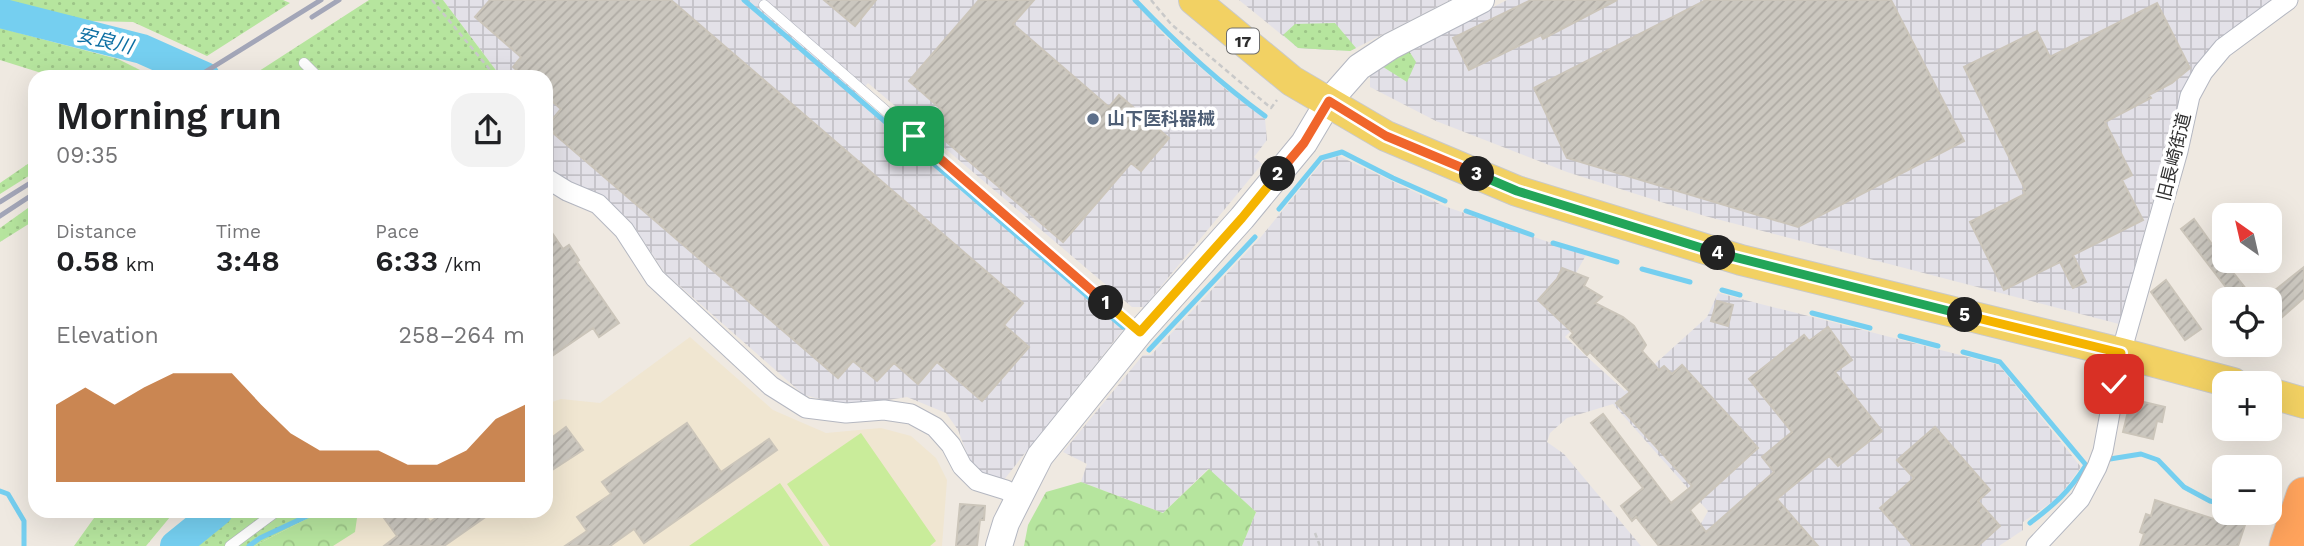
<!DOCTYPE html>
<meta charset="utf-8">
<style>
:root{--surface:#fff;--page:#f2f2f2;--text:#202124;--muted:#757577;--accent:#b45309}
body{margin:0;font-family:"Work Sans","Noto Sans JP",sans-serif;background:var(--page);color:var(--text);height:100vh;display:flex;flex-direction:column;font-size:26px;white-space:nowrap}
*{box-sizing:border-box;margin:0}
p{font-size:23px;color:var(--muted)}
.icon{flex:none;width:38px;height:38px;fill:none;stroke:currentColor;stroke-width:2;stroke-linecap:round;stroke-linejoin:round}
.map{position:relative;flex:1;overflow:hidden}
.sheet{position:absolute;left:28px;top:70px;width:525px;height:448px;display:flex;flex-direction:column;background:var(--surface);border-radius:21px;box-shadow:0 7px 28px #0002}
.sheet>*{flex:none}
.needle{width:46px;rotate:326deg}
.controls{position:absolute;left:2212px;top:203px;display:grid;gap:14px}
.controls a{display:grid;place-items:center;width:70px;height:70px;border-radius:14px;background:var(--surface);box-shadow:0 7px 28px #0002;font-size:35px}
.pin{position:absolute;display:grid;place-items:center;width:60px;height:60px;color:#fff;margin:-30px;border-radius:14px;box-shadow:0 4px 10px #0006}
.km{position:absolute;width:35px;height:35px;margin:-18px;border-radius:50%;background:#222;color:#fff;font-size:19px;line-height:35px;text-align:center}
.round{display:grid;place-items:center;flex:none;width:74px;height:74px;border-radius:21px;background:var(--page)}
.head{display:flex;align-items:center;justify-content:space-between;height:119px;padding:0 28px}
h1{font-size:38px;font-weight:600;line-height:52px}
.metrics{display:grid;grid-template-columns:repeat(3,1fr);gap:10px;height:119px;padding:7px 28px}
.metrics div{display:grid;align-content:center}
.metrics b{font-size:30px;font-weight:600}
.metrics small{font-size:19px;font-weight:400}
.metrics p{font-size:19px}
.chart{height:196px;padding:14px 28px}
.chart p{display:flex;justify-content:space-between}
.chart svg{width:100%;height:126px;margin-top:7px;fill:var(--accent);opacity:.7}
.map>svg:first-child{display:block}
</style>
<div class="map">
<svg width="2304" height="546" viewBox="0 0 2304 546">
<defs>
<pattern id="industrial-grid" width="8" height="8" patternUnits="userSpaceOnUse" patternTransform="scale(1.75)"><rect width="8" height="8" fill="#e3e1e8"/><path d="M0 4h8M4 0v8" fill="none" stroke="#c3c1c7"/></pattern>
<pattern id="grass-dots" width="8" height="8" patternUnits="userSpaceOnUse" patternTransform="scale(1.75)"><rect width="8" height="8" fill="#b6e59e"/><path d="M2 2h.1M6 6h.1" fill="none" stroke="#9dc588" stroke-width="1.8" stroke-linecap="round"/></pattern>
<pattern id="forest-crowns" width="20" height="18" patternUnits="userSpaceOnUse" patternTransform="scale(1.75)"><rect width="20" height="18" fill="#b6e59e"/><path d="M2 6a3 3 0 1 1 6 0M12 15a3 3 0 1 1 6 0" fill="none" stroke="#9dc588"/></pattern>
<pattern id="building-hatch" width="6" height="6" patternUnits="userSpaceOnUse" patternTransform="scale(1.75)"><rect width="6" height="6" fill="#cbc7bf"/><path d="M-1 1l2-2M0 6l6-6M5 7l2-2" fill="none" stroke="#afaba4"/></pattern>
</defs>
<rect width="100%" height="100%" fill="#efe9e1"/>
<path fill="url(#industrial-grid)" d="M443,0H1133L1165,36L1219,84L1265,119L1267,140L1254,157L1262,164L1144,307H1132L868,83L857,95L1126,326L1003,481L984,475L972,467L958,430L946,413L907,397L848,406L804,395L665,273L631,222L607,199L556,175L546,166V77H501Z
M1239,0H1450L1350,51L1298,48Z
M1507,0H2274L2222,38L2199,61L2183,92L2119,324L1705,216L1567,172L1436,121L1370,87V71Z
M1339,156L1444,206L1586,255L1565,293L1591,311L1565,337L1625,391L1707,317L1718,293L1999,365L2081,467L2059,497L2023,522V530L1999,546H1713L1698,529L1708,511L1613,404L1567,418L1550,433L1547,442L1564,454L1641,546H1242L1256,512L1208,469L1163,513L1081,482L1087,464L1063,452L1143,355H1151L1260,238L1324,160Z"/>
<path fill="#f0e6d1" d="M690,337L773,410L826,433L881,428L911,436L936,458L947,480L942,546H254L322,511H546V404L561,399L600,403Z"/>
<path fill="url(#grass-dots)" d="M5,0H283L290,3L207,56L133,22L88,21Z
M369,0H443L501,77H265L256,73Z
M1335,23L1356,48L1350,51L1298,48L1283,35L1295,24Z
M0,28L118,59L154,77H54L0,60Z
M1409,51L1416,62L1407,82L1380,65Z
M35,159V172L0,194V183Z
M35,203V220L0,242V228Z
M99,511H175L146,546H74Z
M233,511H322L254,546H198Z"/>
<path fill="url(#forest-crowns)" d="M1209,469L1256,512L1242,546H1024L1028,525L1046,492L1081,482L1163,513Z
M322,511H358L355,532L333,546H254Z"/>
<path fill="#c9ec9a" d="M861,433L936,541L930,546H830L787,484Z
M780,483L823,546H689Z"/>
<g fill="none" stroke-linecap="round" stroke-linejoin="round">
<path stroke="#75cff0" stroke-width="5" d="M744,0L1123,327
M1135,0C1176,43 1217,81 1265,116
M1279,209L1321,158L1342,152L1393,178L1445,201
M1466,211L1532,235
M1553,243L1617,262
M1642,269L1690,282
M1722,290L1740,295
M1812,313L1870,328
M1900,336L1938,346
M1149,350L1255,237
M1963,352L2000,362L2086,465C2069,492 2055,504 2030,523
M2110,459L2141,454L2158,460L2184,487L2210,501L2224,504
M0,491L8,494L24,521V546
M249,546L260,538L318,511"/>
<path stroke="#75cff0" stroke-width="30" d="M0,13L142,49L205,77
M175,546L218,511"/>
</g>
<path fill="url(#building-hatch)" stroke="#cbc5ba" stroke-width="2" d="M490,0H671L1023,303L1004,325L1029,347L982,401L937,362L918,384L894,363L877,381L853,361L838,378L546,127L561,109L546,96V77H524L513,67L521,57L475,17Z
M824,0H876L855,26Z
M979,0H1034L1013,24L1109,107L1119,95L1169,138L1141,171L1131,163L1063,242L928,126L942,110L909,81Z
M1531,0H1617L1543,39L1541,35L1469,70L1453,38Z
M1706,0H1891L1964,141L1798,227L1567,158L1534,88Z
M2157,3L2190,68L2172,83L2149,95L2151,98L2105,122L2132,175L2122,180L2143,220L2073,255L2086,282L2073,288L2060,262L2004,290L1970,222L2025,194L2023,190L2025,189L1964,67L2037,31L2050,57Z
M2194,219L2224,261L2254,299H2235L2181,229Z
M546,224L563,249L569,245L579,260L577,262L619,323L599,337L593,328L546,360Z
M2304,267V298L2280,319L2270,307V299H2264Z
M1562,268L1588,278L1584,286L1602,297L1595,303L1623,317L1634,326L1646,345L1642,351L1659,370L1664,366L1672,374L1682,365L1758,448L1690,510L1706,532L1774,472L1762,457L1792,432L1749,379L1804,335L1809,341L1828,327L1852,360L1835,372L1882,431L1838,466L1829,456L1777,499L1818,546H1659L1636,517L1632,521L1621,506L1643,488L1591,423L1603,414L1671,503L1692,486L1616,403L1630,392L1590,352L1587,355L1570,337L1573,333L1538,300L1557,279Z
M2166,280L2201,329L2185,340L2151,292Z
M1717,301L1733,305L1728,326L1711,321Z
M2131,399L2165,407L2162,422L2157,421L2153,439L2123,432Z
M687,423L721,472L769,439L777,450L644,543L634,529L610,546H565L587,531L577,517L611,494L602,482Z
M566,427L583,450L546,474V442Z
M1935,427L1990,490L1978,501L2000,526L1978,546H1913L1880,508L1914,478L1897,460Z
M2155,500L2217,520L2218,516L2245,525L2238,546H2140L2144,534L2140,532L2146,514L2151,516Z
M960,504L985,506L984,520H980L977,546H956Z
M379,511H422L430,522L446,511H494L444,546H384L397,536Z"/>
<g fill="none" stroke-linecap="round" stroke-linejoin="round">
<g stroke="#b4b7c1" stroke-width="11">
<path id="lane" d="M764,5L1139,331
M304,63L318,77
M230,546L277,511"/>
</g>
<g stroke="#b4b7c1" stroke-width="21">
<path id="street" d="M546,178L567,191L598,204L624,230L655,278L771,386L806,408L846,413L884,410L911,414L935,427L951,445L962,466L977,481L1006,490L1019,498
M2036,546L2080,499L2097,467L2103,451L2121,353L2178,151L2190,96L2203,72L2223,48L2288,0"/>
</g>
<g stroke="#b4b7c1" stroke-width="28">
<path id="secondary" d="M999,546L1006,523L1040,456L1140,332L1242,218L1304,143L1329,101L1359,67L1391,46L1481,0"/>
</g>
<g stroke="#c9c9c9" stroke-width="32">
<path id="primary" d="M1194,0L1292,81L1386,136L1517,191L1741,260L2121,353L2233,383
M2270,393L2304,403"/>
</g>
<g stroke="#c9c9c9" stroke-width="37">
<path id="highway" d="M2287,546L2304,495"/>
</g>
<path stroke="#c9c9c9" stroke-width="2.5" stroke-dasharray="5 3.5" stroke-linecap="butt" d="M432,0L496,77
M1151,0L1171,24L1271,108L1277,100
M1315,533L1320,546"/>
<use href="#lane" stroke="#fff" stroke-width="10"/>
<use href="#street" stroke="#fff" stroke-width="19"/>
<use href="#secondary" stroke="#fff" stroke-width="26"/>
<use href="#primary" stroke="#f2d163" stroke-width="30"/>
<use href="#highway" stroke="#ffa35c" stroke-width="35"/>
<path stroke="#a3a6b8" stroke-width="5" d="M312,17L339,0
M197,77L321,0
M0,202L35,180
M0,216L35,193"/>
</g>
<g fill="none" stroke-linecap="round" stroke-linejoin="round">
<g stroke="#fff" stroke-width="14">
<path id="split-1" d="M914,136L1106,303"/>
</g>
<g stroke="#fff" stroke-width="14">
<path id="split-2" d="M1106,303L1140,332L1242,218L1278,174"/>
</g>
<g stroke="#fff" stroke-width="14">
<path id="split-3" d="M1278,174L1304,143L1329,101L1386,136L1477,174"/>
</g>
<g stroke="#fff" stroke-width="14">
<path id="split-4" d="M1477,174L1517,191L1718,253"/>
</g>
<g stroke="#fff" stroke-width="14">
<path id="split-5" d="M1718,253L1965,315"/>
</g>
<g stroke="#fff" stroke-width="14">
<path id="split-6" d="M1965,315L2121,353L2114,384"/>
</g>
<use href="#split-1" stroke="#f0652b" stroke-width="9"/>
<use href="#split-2" stroke="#f5b400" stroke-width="9"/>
<use href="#split-3" stroke="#f0652b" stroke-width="9"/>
<use href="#split-4" stroke="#22a559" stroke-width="9"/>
<use href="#split-5" stroke="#22a559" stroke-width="9"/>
<use href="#split-6" stroke="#f5b400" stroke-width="9"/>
</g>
<circle fill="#5c6f8a" stroke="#fff" stroke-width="2.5" cx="1093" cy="119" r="7"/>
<g text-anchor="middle" stroke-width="7" stroke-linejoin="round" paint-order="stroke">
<rect fill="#fff" stroke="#6d6d6d" stroke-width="2" x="1227" y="28.5" width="32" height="25" rx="5"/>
<g font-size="16" font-weight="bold" fill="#2e2e2e">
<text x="1243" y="47">17</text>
</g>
<g font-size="18" font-weight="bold" fill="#4e5e75" stroke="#fff" text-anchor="start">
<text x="1107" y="125">山下医科器械</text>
</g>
<g font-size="18" fill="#2e2e2e" stroke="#fff">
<text transform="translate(2174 157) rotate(-76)" y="6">旧長崎街道</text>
</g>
<g font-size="19" font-style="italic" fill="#0d6fa3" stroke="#fff">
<text transform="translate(105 40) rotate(14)" y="7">安良川</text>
</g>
</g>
</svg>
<div class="controls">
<a><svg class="needle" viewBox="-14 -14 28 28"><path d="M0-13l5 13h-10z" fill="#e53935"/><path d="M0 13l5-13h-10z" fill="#757577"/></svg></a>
<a><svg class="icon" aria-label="locate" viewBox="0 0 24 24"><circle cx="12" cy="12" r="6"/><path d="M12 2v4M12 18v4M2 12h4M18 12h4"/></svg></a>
<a>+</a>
<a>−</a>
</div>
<div class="pin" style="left:914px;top:136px;background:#1e9e55"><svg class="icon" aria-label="arrive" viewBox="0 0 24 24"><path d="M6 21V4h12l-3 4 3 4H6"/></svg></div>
<div class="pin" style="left:2114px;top:384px;background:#d93025"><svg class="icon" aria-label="check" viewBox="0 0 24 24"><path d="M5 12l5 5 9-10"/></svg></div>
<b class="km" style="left:1106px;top:303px">1</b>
<b class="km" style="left:1278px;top:174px">2</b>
<b class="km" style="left:1477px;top:174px">3</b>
<b class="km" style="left:1718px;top:253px">4</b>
<b class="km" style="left:1965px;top:315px">5</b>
<section class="sheet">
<div class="head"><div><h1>Morning run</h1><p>09:35</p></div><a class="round"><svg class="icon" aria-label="share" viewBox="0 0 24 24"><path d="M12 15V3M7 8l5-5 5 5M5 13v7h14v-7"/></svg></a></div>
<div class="metrics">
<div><p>Distance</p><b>0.58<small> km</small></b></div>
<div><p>Time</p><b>3:48</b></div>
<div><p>Pace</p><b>6:33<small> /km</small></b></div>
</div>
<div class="chart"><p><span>Elevation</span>258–264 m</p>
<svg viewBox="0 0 160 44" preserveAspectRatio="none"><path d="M0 44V17L10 11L20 17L30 11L40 6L50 6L60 6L70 17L80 27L90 33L100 33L110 33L120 38L130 38L140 33L150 22L160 17V44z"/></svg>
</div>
</section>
</div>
